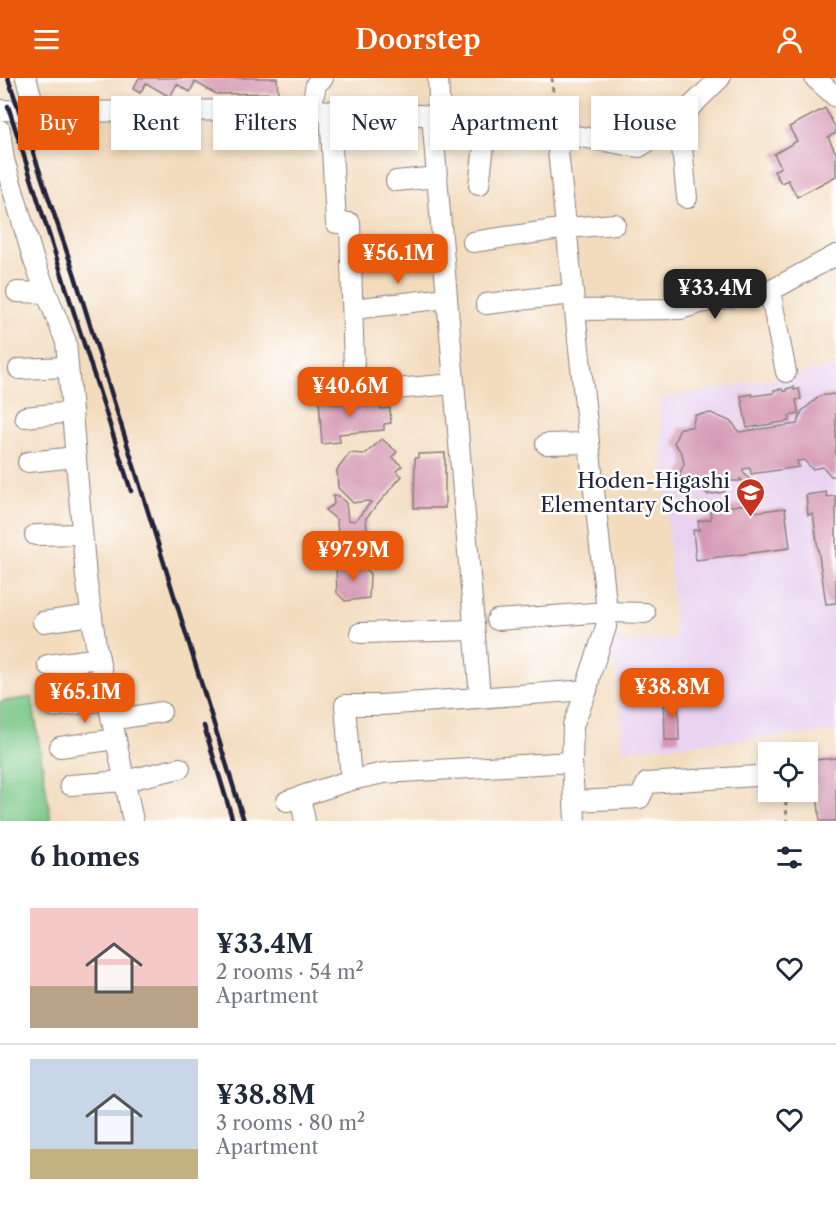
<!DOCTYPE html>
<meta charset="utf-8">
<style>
body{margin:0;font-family:"Libre Caslon Text",serif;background:#f6f6f7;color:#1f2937;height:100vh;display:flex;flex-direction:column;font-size:22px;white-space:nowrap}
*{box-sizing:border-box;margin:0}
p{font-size:20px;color:#747a83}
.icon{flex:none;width:33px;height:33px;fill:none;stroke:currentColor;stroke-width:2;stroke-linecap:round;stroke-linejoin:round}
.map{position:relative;height:743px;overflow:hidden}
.panel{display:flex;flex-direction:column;background:#fff;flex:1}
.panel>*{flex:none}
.guide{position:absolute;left:18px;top:18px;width:801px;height:54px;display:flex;gap:12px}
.buttons{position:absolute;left:758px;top:664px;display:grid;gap:12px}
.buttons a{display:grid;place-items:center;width:60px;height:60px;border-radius:0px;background:#fff;box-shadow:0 3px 9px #0003;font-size:30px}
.price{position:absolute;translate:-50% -51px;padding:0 14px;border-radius:12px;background:#ea580c;color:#fff;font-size:20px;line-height:39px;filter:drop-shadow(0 2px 3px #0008)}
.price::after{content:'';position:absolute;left:50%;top:36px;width:18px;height:14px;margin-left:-9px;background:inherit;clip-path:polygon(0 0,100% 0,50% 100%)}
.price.current{background:#222;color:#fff}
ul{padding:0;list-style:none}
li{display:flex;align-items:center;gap:18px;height:150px;padding:0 30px}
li+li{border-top:2px solid #e0e1e3}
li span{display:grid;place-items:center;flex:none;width:168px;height:120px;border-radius:0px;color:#555}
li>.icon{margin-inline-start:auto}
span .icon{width:72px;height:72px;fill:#fffc;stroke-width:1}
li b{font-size:26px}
h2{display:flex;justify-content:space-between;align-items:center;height:72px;padding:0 30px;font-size:26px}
.tag{padding:0 21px;border-radius:0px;background:#fff;box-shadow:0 3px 9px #0003;font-size:21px;line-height:54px}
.tag.current{background:#ea580c;color:#fff}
header{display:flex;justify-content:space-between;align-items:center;height:78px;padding:0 30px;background:#ea580c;color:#fff;font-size:27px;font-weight:600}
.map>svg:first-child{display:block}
.built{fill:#e8d2ef}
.green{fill:#7cc887;stroke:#4f7561;stroke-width:1.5}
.building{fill:#d598b2}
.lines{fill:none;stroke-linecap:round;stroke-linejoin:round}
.minor-casing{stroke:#8a7f7c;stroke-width:22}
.path{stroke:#8a7f7c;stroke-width:3;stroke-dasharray:4.5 4.5;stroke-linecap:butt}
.minor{stroke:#fff;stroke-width:20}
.rail{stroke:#22223b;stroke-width:4.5}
.labels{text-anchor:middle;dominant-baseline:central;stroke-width:5;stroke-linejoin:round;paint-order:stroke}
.poi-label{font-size:21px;fill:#22223b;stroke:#fff;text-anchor:end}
</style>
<header><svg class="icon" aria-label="menu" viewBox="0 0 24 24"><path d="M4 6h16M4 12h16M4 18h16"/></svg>Doorstep<svg class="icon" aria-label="person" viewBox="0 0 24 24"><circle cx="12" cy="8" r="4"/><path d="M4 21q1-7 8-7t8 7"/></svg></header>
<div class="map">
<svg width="836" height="743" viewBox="0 0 836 743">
<rect width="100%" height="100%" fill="#fff"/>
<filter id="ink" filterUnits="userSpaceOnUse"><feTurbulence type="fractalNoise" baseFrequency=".0167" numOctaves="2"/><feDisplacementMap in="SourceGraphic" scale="12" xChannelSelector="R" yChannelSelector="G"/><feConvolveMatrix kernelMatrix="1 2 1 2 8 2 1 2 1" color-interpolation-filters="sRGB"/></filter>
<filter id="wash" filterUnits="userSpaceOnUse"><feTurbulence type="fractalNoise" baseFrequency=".008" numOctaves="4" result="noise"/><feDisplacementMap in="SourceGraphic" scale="24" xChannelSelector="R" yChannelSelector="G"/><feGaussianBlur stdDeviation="1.35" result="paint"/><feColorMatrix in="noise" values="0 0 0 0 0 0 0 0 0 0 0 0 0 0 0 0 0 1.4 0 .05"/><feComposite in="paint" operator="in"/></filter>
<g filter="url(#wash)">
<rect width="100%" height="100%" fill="#f3dcbe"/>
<polygon class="built" points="836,289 836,654 623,672 616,585 604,584 614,557 625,564 675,561 659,321"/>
<polygon class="green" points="32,619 51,743 0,743 0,624"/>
<g id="blocks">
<g class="building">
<polygon points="139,0 277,0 278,15 216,16 195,4 190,14 177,6 170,19 146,5 140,15 133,11"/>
<polygon points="825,30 836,51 836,55 828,59 836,75 836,98 797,119 788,102 781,105 774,93 781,89 774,76 797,63 789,49"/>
<polygon points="794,309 794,312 799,311 801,321 796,322 799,336 789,338 790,343 747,350 741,318 752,316 752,318 774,315 774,312 782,311 783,313 787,313 786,311"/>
<polygon points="833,316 836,319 836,398 831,398 823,389 812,391 804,382 797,383 799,389 751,396 750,390 743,391 743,394 750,402 754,434 785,430 790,470 696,482 693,452 699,452 698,443 711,441 710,431 747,426 743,403 740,401 740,403 728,403 724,414 708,417 701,408 689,410 679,397 684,386 682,375 674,365 680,350 692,349 695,337 711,335 732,344 739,354 797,346 802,333 820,318"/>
<polygon points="364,318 364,327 381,325 381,331 390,330 391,345 384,346 384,352 339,356 340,364 322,366 319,322"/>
<polygon points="382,361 397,374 392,379 402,388 396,393 402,398 366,440 369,481 363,481 362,474 358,474 359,479 351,484 347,484 339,477 337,442 325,432 334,426 333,418 339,418 346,425 348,442 355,443 371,424 367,423 353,425 338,410 337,392 350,375 365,376"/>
<polygon points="445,375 445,430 414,430 415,380 418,380 418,376"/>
<polygon points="826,414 827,419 836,418 836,525 826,526 813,436 808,437 806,417"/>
<polygon points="361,485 370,496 369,520 345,523 337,515 336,486"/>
<polygon points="678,620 679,662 665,662 664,621"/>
<polygon points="836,680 836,743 820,743 816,706 808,707 807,698 815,697 814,682"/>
</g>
</g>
</g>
<g filter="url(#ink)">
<use href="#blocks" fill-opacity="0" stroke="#8a7f7c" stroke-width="1.5"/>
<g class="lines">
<defs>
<g id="minor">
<polyline points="26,0 36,34"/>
<polyline points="438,0 440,39"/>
<polyline points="815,0 836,19"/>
<path d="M0,32c144,6 288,-7 432,6 69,6 139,19 207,31 31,-17 56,-45 81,-69"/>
<polyline points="311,32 316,6 323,0"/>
<polyline points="330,33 336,145 350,145 354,292"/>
<polyline points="432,38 480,619"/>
<polyline points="679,39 687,120"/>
<polyline points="0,52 4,82 34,183 66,264 86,499 96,567 133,743"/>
<polyline points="556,54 607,534 606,549 590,597 587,612 573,647 572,684 575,743"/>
<polyline points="396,103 437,99"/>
<polyline points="479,107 487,45"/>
<polyline points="473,164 567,150 615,146"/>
<polyline points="372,176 443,174"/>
<polyline points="770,213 786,294"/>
<polyline points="17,214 46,215"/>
<polyline points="486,226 573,216"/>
<polyline points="353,231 447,220"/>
<polyline points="575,232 681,231 700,225 770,213 836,177"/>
<polyline points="19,291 68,289"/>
<polyline points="336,316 454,306"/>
<polyline points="25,339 72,334"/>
<polyline points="546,366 589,365"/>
<polyline points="28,384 76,379"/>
<polyline points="35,457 82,456"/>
<polyline points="497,542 607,534 645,535"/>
<polyline points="43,544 92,537"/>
<polyline points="360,555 474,552"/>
<polyline points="48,587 99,580"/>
<polyline points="53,629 108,622"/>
<polyline points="112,642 161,634"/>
<polyline points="60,669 116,661"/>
<polyline points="351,702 345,627 381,627 587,612"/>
<polyline points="70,707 124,703 180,690"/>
<polyline points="300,719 305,743"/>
<polyline points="287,723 351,702 384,695 572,684"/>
<polyline points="574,723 640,720 647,705 756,698"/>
</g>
</defs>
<use href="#minor" class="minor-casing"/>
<g class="path">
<polyline points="552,0 555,38"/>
<polyline points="782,668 782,675"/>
<polyline points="785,714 787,743"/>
</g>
<use href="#minor" class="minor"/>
<g class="rail">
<polyline points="8,0 74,195 244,743"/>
<polyline points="8,28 131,413"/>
<polyline points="204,648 233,743"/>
</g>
</g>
</g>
<defs>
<symbol id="school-pin" viewBox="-11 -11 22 30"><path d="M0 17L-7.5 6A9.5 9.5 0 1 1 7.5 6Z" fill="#c8321e" stroke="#fff"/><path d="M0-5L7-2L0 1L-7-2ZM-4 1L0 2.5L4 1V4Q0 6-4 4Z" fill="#fff"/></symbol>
</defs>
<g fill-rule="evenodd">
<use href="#school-pin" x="734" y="398" width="33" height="45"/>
</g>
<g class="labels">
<g class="poi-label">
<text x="730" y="402">Hoden-Higashi<tspan x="730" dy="24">Elementary School</tspan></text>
</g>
</g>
</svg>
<div class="buttons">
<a><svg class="icon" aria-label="locate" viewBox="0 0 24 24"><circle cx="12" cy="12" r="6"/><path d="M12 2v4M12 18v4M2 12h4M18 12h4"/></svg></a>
</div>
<b class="price" style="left:398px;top:207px">¥56.1M</b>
<b class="price current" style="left:715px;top:242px">¥33.4M</b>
<b class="price" style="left:350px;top:340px">¥40.6M</b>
<b class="price" style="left:353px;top:504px">¥97.9M</b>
<b class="price" style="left:672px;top:641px">¥38.8M</b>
<b class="price" style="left:85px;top:646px">¥65.1M</b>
<div class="guide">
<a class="tag current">Buy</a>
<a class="tag">Rent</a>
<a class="tag">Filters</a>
<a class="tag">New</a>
<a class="tag">Apartment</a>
<a class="tag">House</a>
</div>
</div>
<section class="panel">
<h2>6 homes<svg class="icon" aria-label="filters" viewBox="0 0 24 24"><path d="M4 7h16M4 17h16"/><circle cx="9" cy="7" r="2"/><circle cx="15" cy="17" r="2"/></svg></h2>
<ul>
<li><span style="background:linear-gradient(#f6c9c9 65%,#b9a48a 0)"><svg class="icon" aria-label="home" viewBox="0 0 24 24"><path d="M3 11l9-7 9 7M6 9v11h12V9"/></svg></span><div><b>¥33.4M</b><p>2 rooms · 54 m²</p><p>Apartment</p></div><svg class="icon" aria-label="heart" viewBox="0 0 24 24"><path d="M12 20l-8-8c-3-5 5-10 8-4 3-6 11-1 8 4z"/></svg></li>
<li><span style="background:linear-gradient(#c9d6e8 75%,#c2b280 0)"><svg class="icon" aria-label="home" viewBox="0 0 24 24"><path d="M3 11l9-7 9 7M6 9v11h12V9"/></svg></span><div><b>¥38.8M</b><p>3 rooms · 80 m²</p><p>Apartment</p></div><svg class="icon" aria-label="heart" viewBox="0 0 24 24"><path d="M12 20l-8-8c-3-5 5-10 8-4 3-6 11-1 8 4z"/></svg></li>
</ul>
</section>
